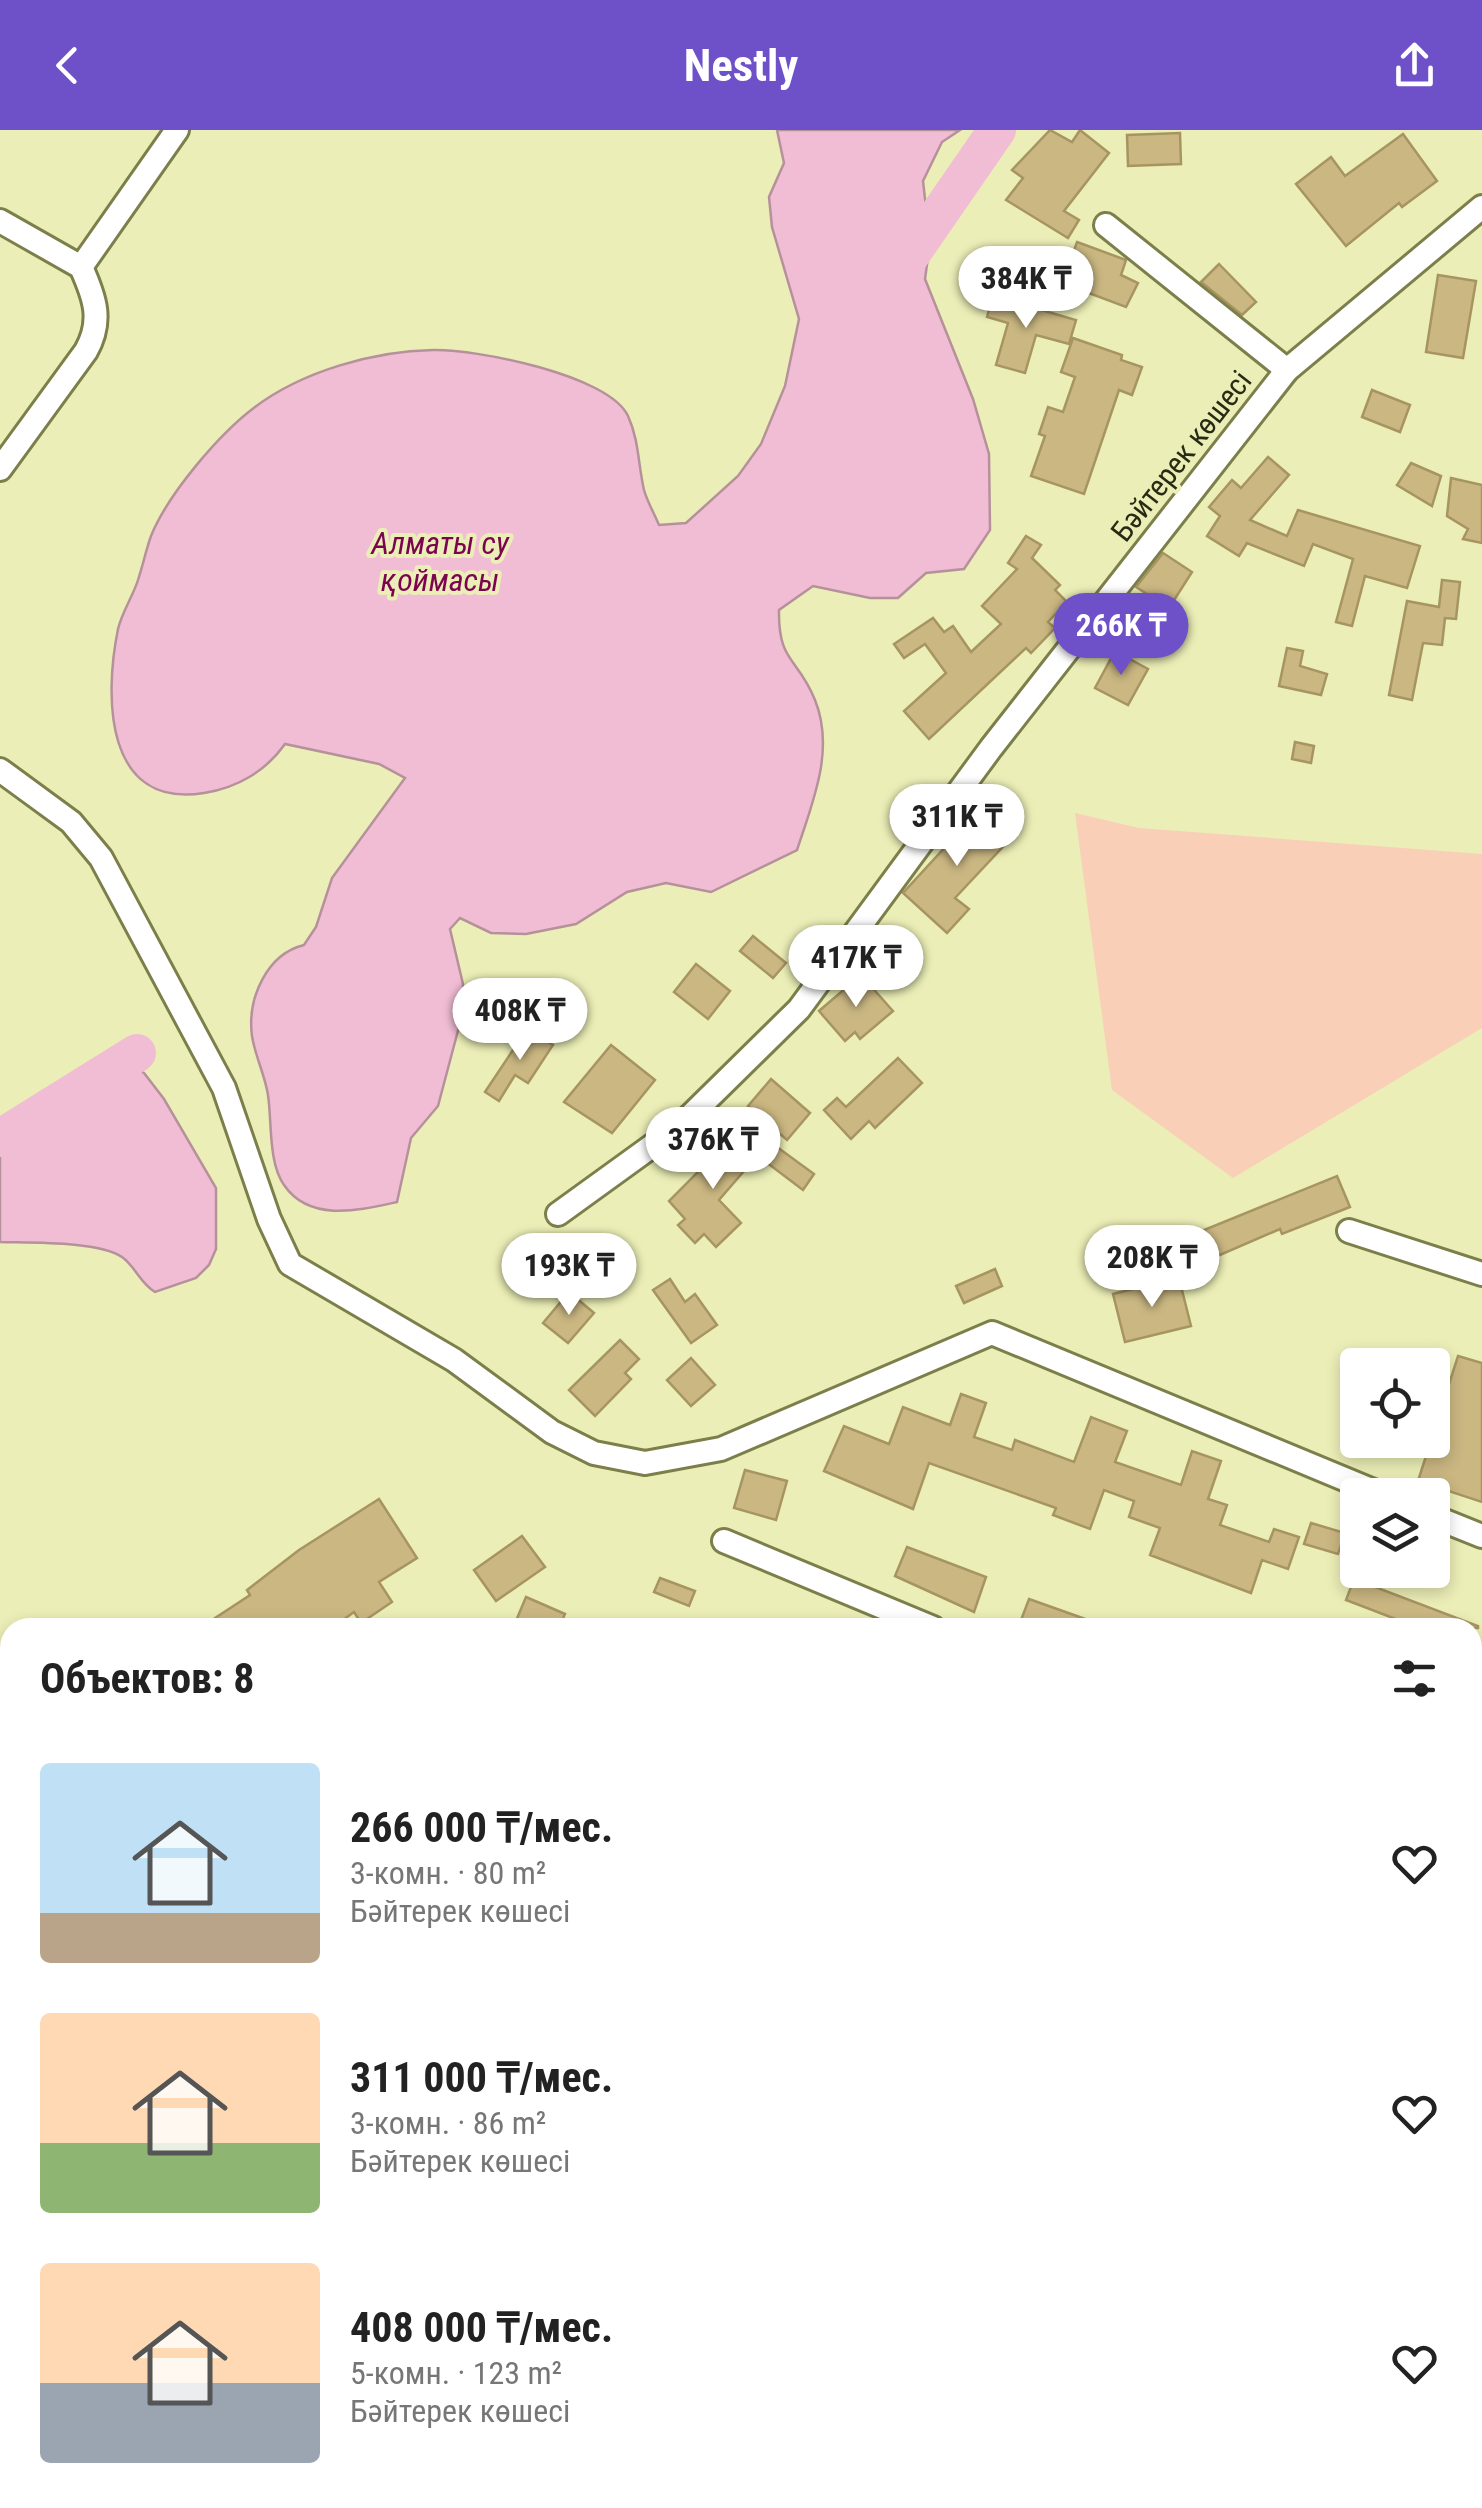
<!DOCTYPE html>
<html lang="ru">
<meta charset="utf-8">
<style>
body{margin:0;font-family:"Roboto Condensed",sans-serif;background:#f2f2f2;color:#222;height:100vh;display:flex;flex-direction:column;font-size:38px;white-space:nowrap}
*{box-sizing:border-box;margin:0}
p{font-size:32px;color:#767676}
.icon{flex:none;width:55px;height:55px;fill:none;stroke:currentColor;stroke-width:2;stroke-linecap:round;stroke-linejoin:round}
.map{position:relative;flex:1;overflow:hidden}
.sheet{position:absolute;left:0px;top:1488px;width:1482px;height:892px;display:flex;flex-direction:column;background:#fff;border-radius:30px 30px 0 0;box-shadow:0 5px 15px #0003}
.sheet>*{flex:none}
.fabs{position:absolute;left:1340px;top:1218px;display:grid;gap:20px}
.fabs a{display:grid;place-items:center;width:110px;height:110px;border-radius:10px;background:#fff;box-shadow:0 5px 15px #0003;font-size:50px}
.price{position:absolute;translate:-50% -85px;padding:0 22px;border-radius:35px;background:#fff;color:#222;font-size:32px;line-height:65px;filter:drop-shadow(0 2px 5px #0008)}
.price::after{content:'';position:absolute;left:50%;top:60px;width:30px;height:22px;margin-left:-15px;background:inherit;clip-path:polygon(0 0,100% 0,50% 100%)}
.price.on{background:#6e50c9;color:#fff}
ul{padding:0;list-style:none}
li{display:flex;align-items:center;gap:30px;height:250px;padding:0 40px}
li span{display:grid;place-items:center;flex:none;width:280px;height:200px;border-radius:10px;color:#555}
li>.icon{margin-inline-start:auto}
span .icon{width:120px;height:120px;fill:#fffc;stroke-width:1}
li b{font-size:42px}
h2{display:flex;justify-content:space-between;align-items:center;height:120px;padding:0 40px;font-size:42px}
header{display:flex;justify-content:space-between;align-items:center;height:130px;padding:0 40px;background:#6e50c9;color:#fff;font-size:45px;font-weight:700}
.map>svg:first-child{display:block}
.green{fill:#f9cfb8}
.water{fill:#f1bdd4;stroke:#b5919a;stroke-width:2.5}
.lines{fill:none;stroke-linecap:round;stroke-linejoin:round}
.river{stroke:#f1bdd4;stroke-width:38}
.building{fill:#cab782;stroke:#a79561;stroke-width:2.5}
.minor-casing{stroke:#7c7f4a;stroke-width:28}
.minor{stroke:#fff;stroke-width:22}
.labels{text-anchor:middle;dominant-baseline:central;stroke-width:8;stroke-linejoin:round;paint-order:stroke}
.street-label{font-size:30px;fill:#292a14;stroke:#ebeeb6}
.water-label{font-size:32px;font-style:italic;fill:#7b034f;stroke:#ebeeb6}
</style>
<header><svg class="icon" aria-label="back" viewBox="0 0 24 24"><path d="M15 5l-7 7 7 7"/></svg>Nestly<svg class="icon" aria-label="share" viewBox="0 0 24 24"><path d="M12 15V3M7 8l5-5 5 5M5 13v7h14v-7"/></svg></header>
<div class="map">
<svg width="1482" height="2378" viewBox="0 0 1482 2378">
<rect width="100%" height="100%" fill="#ebeeb6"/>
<polygon class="green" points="1075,683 1139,698 1482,724 1482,898 1233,1048 1112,960"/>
<g class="water">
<path d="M777,0h183l-18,12 -19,39 7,62 -5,36 48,120 16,55 1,76 -26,39 -38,4 -28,25h-28l-57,-12 -34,24c-1,53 19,47 36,90 20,50 -2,101 -18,150l-86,42 -45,-9 -39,9 -51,32 -50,10 -35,-1 -31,-15 -10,11 13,55 -3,39 -22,83 -27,32 -14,64c-37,8 -87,21 -113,-17 -16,-23 -12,-64 -16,-90 -3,-20 -13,-39 -16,-59 -5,-38 15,-82 52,-91l12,-18 16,-49 73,-100 -26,-14 -94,-20c-19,27 -48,44 -81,49 -99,16 -100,-95 -86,-164 4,-17 15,-33 20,-49 5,-15 8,-30 13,-44 17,-42 68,-102 104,-129 48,-36 119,-56 178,-57 43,-1 176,25 195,66 11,24 10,48 16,74 3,11 10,23 15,35l27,-2 52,-47 23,-32 24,-58 14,-67 -27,-92 -3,-30 15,-34z"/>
<path d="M121,931l23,12 20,26 52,89v61l-7,16 -13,13 -41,14c-15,-9 -20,-26 -33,-35 -24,-16 -93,-14 -122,-15v-103l45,-13 23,-43z"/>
</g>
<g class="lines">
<g class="river">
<polyline points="901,139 997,0"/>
<polyline points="0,1008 137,923"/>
</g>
</g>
<g class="building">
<polygon points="1050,0 1072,12 1080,0 1109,23 1064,81 1079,90 1068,108 1006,70 1023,48 1012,40"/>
<polygon points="1180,3 1181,34 1128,36 1127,5"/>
<polygon points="1403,4 1437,51 1402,77 1399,73 1346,116 1296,54 1331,27 1345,46"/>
<polygon points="1077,112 1126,130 1121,145 1138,153 1126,177 1062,153"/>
<polygon points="1219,134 1256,172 1242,185 1201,152"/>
<polygon points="1438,145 1476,151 1463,228 1426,222"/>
<polygon points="993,166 1076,190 1069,214 1036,205 1025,243 996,235 1008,193 987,187"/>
<polygon points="1073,208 1122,225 1121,230 1142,237 1132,265 1119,260 1084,364 1031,346 1045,306 1039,304 1048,277 1063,282 1075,247 1061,242"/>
<polygon points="1372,260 1410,275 1400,302 1362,287"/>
<polygon points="1268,327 1289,345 1250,390 1287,406 1298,380 1420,416 1407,458 1365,446 1352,496 1336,492 1353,429 1313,414 1304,436 1247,413 1239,426 1207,406 1220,386 1209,377 1232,350 1241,358"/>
<polygon points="1411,333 1441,346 1432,376 1397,355"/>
<polygon points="1451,348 1482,355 1482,413 1463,409 1468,399 1447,386"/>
<polygon points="1026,406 1041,415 1032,428 1060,455 1055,460 1067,472 1048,492 1055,498 1031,523 1026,518 929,609 904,581 946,543 925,514 904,528 894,514 933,488 944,502 953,496 971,522 1001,494 982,476 1017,439 1008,433"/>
<polygon points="1163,423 1192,442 1169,478 1136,457"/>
<polygon points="1442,450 1460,452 1456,489 1445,488 1442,515 1423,513 1412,570 1389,565 1407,471 1439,477"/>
<polygon points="1287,518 1303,521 1300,536 1327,544 1321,565 1279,556"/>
<polygon points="1115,521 1148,539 1128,575 1095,558"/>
<polygon points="1295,612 1314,616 1311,633 1292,629"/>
<polygon points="982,677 1013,706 955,768 969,779 947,803 903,763"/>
<polygon points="753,806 786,833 773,848 740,821"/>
<polygon points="696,834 730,861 708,889 674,862"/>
<polygon points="861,845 893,881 860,909 855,902 845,911 819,881"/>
<polygon points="527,899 553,915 528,953 515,945 499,971 485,962"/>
<polygon points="611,915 655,950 612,1003 564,972"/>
<polygon points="898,928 922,953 875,998 869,991 851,1009 824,980 837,968 846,977"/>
<polygon points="771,949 810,983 787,1010 748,976"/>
<polygon points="727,1001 757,1026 719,1070 741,1093 716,1117 704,1104 695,1113 678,1095 685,1089 669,1071 704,1036 700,1033"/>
<polygon points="777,1017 814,1044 803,1060 766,1032"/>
<polygon points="1337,1046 1350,1077 1282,1104 1280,1099 1199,1134 1187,1107"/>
<polygon points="995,1139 1002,1156 964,1173 956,1156"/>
<polygon points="1179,1148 1191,1196 1125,1212 1113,1164"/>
<polygon points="670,1149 685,1172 695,1164 717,1195 691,1213 653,1160"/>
<polygon points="569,1162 594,1183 568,1213 543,1193"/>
<polygon points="620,1210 639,1229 625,1243 631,1249 595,1286 569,1260"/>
<polygon points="1458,1226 1482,1233 1482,1372 1418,1351"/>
<polygon points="691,1228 715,1255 691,1276 667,1250"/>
<polygon points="961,1264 986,1273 974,1307 1012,1320 1015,1310 1074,1332 1091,1287 1127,1301 1115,1332 1181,1355 1192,1321 1221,1331 1208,1369 1227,1375 1220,1395 1269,1412 1274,1399 1299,1407 1288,1439 1262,1430 1251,1463 1150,1425 1160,1398 1129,1387 1134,1371 1104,1360 1090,1399 1053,1385 1056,1378 929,1333 913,1379 824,1341 844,1296 889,1314 903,1277 950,1295"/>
<polygon points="745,1340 787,1351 776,1390 734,1378"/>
<polygon points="379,1369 417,1428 379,1452 392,1472 361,1493 354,1482 332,1498 200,1498 250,1465 247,1460 299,1420"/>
<polygon points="1311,1393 1345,1403 1338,1424 1304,1414"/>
<polygon points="522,1406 545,1437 496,1471 474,1440"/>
<polygon points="907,1417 986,1447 974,1482 895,1446"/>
<polygon points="660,1448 695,1461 689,1476 654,1462"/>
<polygon points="1354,1449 1478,1496 1478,1498 1419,1498 1346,1470"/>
<polygon points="526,1467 565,1484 559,1498 513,1498"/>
<polygon points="1029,1469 1102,1495 1102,1498 1018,1498"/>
</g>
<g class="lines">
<defs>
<g id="minor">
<path d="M0,91l81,46c14,31 22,54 5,84l-86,118"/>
<polyline points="1106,95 1287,240"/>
<polyline points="81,137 177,0"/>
<polyline points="0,640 71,692 101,728 224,958 269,1089 290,1134 454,1230 552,1302 594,1323 645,1333 721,1319 992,1203 1383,1365"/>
<polyline points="558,1084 681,995 799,879 991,618 1287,240 1482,77"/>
<polyline points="1349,1101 1482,1144"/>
<polyline points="1432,1386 1482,1406"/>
<polyline points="724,1411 933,1498"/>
<polyline points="1472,1665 1482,1641"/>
<polyline points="0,1885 10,1885"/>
<polyline points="1472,1948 1482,1923"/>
<polyline points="0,2025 10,2025"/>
<polyline points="0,2242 10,2243"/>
<polyline points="213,2370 239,2378"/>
<polyline points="1179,2370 1201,2377"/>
<polyline points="99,2378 99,2370"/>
<polyline points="1294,2378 1298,2370"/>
</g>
</defs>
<use href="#minor" class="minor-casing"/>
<use href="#minor" class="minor"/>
</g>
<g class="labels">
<g class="street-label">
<text transform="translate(1181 326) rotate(-52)">Бәйтерек көшесі</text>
</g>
<g class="water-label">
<text x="440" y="413">Алматы су<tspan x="440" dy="37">қоймасы</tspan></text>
</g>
</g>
</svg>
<div class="fabs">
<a><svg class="icon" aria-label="locate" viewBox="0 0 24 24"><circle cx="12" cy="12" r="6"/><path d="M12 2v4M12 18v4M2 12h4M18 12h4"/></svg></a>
<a><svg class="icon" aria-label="layers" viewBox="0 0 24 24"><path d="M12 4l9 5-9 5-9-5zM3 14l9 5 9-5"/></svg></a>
</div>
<b class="price" style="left:1026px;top:201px">384K ₸</b>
<b class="price on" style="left:1121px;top:548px">266K ₸</b>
<b class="price" style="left:957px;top:739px">311K ₸</b>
<b class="price" style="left:856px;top:880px">417K ₸</b>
<b class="price" style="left:520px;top:933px">408K ₸</b>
<b class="price" style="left:713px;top:1062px">376K ₸</b>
<b class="price" style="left:1152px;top:1180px">208K ₸</b>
<b class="price" style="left:569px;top:1188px">193K ₸</b>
<section class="sheet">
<h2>Объектов: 8<svg class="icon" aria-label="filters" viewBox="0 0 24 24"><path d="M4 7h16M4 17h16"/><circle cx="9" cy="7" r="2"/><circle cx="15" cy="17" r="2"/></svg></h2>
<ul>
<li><span style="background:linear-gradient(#bfe0f5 75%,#b9a48a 0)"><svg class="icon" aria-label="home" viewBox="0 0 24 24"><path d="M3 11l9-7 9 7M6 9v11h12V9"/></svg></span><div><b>266 000 ₸/мес.</b><p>3-комн. · 80 m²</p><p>Бәйтерек көшесі</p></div><svg class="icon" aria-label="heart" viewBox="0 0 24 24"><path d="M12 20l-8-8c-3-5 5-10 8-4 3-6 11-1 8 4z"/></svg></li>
<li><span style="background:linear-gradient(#ffd9b3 65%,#8fb573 0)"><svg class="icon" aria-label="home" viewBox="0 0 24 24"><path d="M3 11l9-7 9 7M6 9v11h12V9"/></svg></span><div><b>311 000 ₸/мес.</b><p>3-комн. · 86 m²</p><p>Бәйтерек көшесі</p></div><svg class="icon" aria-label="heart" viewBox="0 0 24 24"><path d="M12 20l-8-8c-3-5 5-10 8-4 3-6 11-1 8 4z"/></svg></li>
<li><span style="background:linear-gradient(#ffd9b3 60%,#9aa5b1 0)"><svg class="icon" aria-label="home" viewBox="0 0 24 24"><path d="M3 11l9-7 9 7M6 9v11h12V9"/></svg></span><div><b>408 000 ₸/мес.</b><p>5-комн. · 123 m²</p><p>Бәйтерек көшесі</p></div><svg class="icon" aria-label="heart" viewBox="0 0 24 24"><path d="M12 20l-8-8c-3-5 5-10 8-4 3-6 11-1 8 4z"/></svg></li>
</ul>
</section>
</div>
